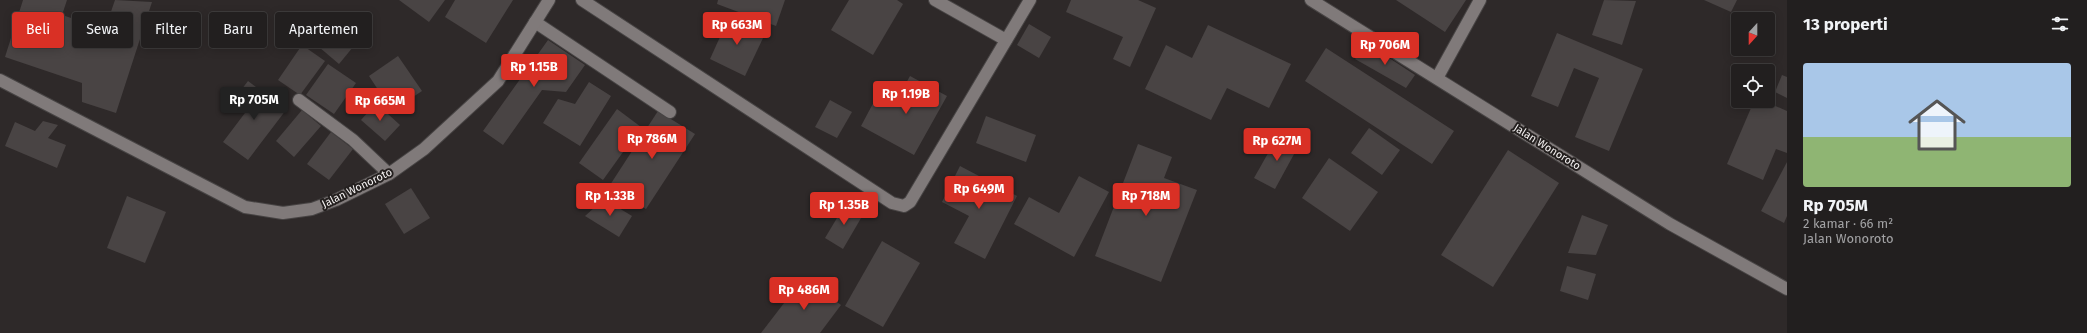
<!DOCTYPE html>
<html lang="id">
<meta charset="utf-8">
<style>
body{margin:0;font-family:"Fira Sans",sans-serif;background:#2a2728;color:#f1f3f6;height:100vh;display:flex;flex-direction:column;font-size:15px;white-space:nowrap}
*{box-sizing:border-box;margin:0}
p{font-size:13px;color:#a2a2a4}
.icon{flex:none;width:22px;height:22px;fill:none;stroke:currentColor;stroke-width:2;stroke-linecap:round;stroke-linejoin:round}
.map{position:relative;flex:1;overflow:hidden}
.panel{display:flex;flex-direction:column;background:#221f1f;width:300px}
.panel>*{flex:none}
.guide{position:absolute;left:12px;top:12px;width:380px;height:36px;display:flex;gap:8px}
.needle{width:26px;rotate:201deg}
.buttons{position:absolute;left:1731px;top:12px;display:grid;gap:8px}
.buttons a{display:grid;place-items:center;width:44px;height:44px;border-radius:4px;background:#221f1f;box-shadow:0 2px 10px #0003,0 0 0 1px #3f3d3d;font-size:20px}
.price{position:absolute;translate:-50% -34px;padding:0 9px;border-radius:4px;background:#d93025;color:#fff;font-size:13px;line-height:26px;filter:drop-shadow(0 1px 2px #0008)}
.price::after{content:'';position:absolute;left:50%;top:24px;width:12px;height:9px;margin-left:-6px;background:inherit;clip-path:polygon(0 0,100% 0,50% 100%)}
.price.selected{background:#222;color:#fff}
ul{padding:0;list-style:none}
li{display:grid;align-content:center;gap:8px;height:212px;padding:0 16px}
li span{display:grid;place-items:center;height:124px;border-radius:4px;color:#555}
li>.icon{margin-inline-start:auto}
span .icon{width:72px;height:72px;fill:#fffc;stroke-width:1}
li b{font-size:17px}
h2{display:flex;justify-content:space-between;align-items:center;height:48px;padding:0 16px;font-size:17px}
.pill{padding:0 14px;border-radius:4px;background:#221f1f;box-shadow:0 2px 10px #0003,0 0 0 1px #3f3d3d;font-size:14px;line-height:36px}
.pill.selected{background:#d93025;color:#fff}
main{display:flex;flex:1;min-height:0}
.map>svg:first-child{display:block}
.building{fill:#494444}
.lines{fill:none;stroke-linecap:round;stroke-linejoin:round}
.minor-casing{stroke:#474444;stroke-width:14}
.tertiary-casing{stroke:#474444;stroke-width:14}
.minor{stroke:#807a7a;stroke-width:12}
.tertiary{stroke:#807a7a;stroke-width:12}
.labels{text-anchor:middle;dominant-baseline:central;stroke-width:4;stroke-linejoin:round;paint-order:stroke}
.street-label{font-size:11px;fill:#f6f3f3;stroke:#24201f}
</style>
<main>
<div class="map">
<svg width="1787" height="333" viewBox="0 0 1787 333">
<rect width="100%" height="100%" fill="#2e2929"/>
<g class="building">
<polygon points="23,0 67,0 62,15 105,29 115,0 152,2 116,113 82,102 82,83 5,57"/>
<polygon points="399,0 445,0 429,22"/>
<polygon points="455,0 513,0 486,43 445,17"/>
<polygon points="718,0 785,0 776,26 717,4"/>
<polygon points="849,0 897,0 903,4 873,55 831,30"/>
<polygon points="1071,0 1138,0 1156,8 1130,67 1113,59 1123,37 1066,12"/>
<polygon points="1396,0 1466,0 1445,32"/>
<polygon points="1604,0 1636,1 1622,45 1592,35"/>
<polygon points="1704,0 1737,0 1731,12"/>
<polygon points="729,17 765,34 745,76 710,59"/>
<polygon points="320,19 353,47 339,64 306,36"/>
<polygon points="1029,24 1051,37 1039,58 1017,45"/>
<polygon points="1208,25 1291,64 1269,108 1227,88 1211,120 1145,89 1166,45 1192,58"/>
<polygon points="1557,33 1643,69 1609,151 1575,137 1599,78 1574,68 1558,107 1531,96"/>
<polygon points="548,40 585,65 566,92 542,90 503,145 483,131"/>
<polygon points="1368,44 1415,75 1406,88 1355,59"/>
<polygon points="302,45 325,61 300,95 278,80"/>
<polygon points="1326,48 1454,131 1432,164 1305,81"/>
<polygon points="398,56 422,91 392,111 369,76"/>
<polygon points="328,64 356,83 334,114 306,95"/>
<polygon points="1782,75 1787,77 1787,98 1775,92"/>
<polygon points="910,76 947,96 914,155 861,126 877,96 894,105"/>
<polygon points="248,81 286,110 248,160 223,142 251,105 235,98"/>
<polygon points="589,82 611,96 580,146 543,123 558,99 575,104"/>
<polygon points="830,100 852,112 837,138 815,127"/>
<polygon points="1754,101 1764,101 1787,111 1787,153 1776,149 1763,180 1727,164"/>
<polygon points="376,103 400,125 385,141 361,120"/>
<polygon points="617,109 641,127 603,180 579,163"/>
<polygon points="302,110 321,126 294,157 276,141"/>
<polygon points="658,111 695,134 646,209 610,185"/>
<polygon points="986,116 1036,135 1026,162 976,143"/>
<polygon points="43,121 58,125 48,138 66,145 57,168 5,146 15,122 35,131"/>
<polygon points="1369,128 1400,150 1382,175 1351,153"/>
<polygon points="331,132 353,149 329,180 307,164"/>
<polygon points="1279,134 1299,145 1275,189 1254,178"/>
<polygon points="1138,144 1172,157 1164,178 1197,190 1161,282 1095,256"/>
<polygon points="1508,150 1559,183 1493,287 1441,255"/>
<polygon points="1329,158 1378,192 1350,231 1302,198"/>
<polygon points="1787,162 1787,216 1784,223 1761,211"/>
<polygon points="960,166 1017,196 985,259 954,243 969,216 942,202"/>
<polygon points="1079,176 1109,192 1074,257 1014,224 1029,197 1059,213"/>
<polygon points="411,188 430,218 404,234 385,204"/>
<polygon points="127,196 166,212 145,263 107,248"/>
<polygon points="604,199 632,216 619,237 585,216"/>
<polygon points="846,203 864,213 843,249 825,238"/>
<polygon points="1582,215 1608,225 1596,255 1568,253"/>
<polygon points="882,241 920,263 883,327 845,306"/>
<polygon points="1567,266 1596,274 1588,300 1560,291"/>
<polygon points="804,277 841,305 820,333 761,333"/>
</g>
<g class="lines">
<defs>
<g id="minor">
<polyline points="582,0 892,203 904,206 910,202 1030,0"/>
<polyline points="935,0 1006,40"/>
<polyline points="535,22 670,112"/>
<polyline points="1437,78 1480,0"/>
<polyline points="299,100 353,140 389,174"/>
</g>
<g id="tertiary">
<polyline points="1311,0 1670,224 1787,289"/>
<polyline points="0,80 245,207 283,213 312,209 336,200 389,174 424,149 498,81 549,0"/>
</g>
</defs>
<use href="#minor" class="minor-casing"/>
<use href="#tertiary" class="tertiary-casing"/>
<use href="#minor" class="minor"/>
<use href="#tertiary" class="tertiary"/>
</g>
<g class="labels">
<g class="street-label">
<text transform="translate(1547 147) rotate(32)">Jalan Wonoroto</text>
<text transform="translate(357 188) rotate(-26)">Jalan Wonoroto</text>
</g>
</g>
</svg>
<div class="buttons">
<a><svg class="needle" viewBox="-14 -14 28 28"><path d="M0-13l5 13h-10z" fill="#e53935"/><path d="M0 13l5-13h-10z" fill="#a2a2a4"/></svg></a>
<a><svg class="icon" aria-label="locate" viewBox="0 0 24 24"><circle cx="12" cy="12" r="6"/><path d="M12 2v4M12 18v4M2 12h4M18 12h4"/></svg></a>
</div>
<b class="price" style="left:737px;top:46px">Rp 663M</b>
<b class="price" style="left:1385px;top:66px">Rp 706M</b>
<b class="price" style="left:534px;top:88px">Rp 1.15B</b>
<b class="price" style="left:906px;top:115px">Rp 1.19B</b>
<b class="price selected" style="left:254px;top:121px">Rp 705M</b>
<b class="price" style="left:380px;top:122px">Rp 665M</b>
<b class="price" style="left:652px;top:160px">Rp 786M</b>
<b class="price" style="left:1277px;top:162px">Rp 627M</b>
<b class="price" style="left:979px;top:210px">Rp 649M</b>
<b class="price" style="left:610px;top:217px">Rp 1.33B</b>
<b class="price" style="left:1146px;top:217px">Rp 718M</b>
<b class="price" style="left:844px;top:226px">Rp 1.35B</b>
<b class="price" style="left:804px;top:311px">Rp 486M</b>
<div class="guide">
<a class="pill selected">Beli</a>
<a class="pill">Sewa</a>
<a class="pill">Filter</a>
<a class="pill">Baru</a>
<a class="pill">Apartemen</a>
</div>
</div>
<section class="panel">
<h2>13 properti<svg class="icon" aria-label="filters" viewBox="0 0 24 24"><path d="M4 7h16M4 17h16"/><circle cx="9" cy="7" r="2"/><circle cx="15" cy="17" r="2"/></svg></h2>
<ul>
<li><span style="background:linear-gradient(#a9c7e8 60%,#8fb573 0)"><svg class="icon" aria-label="home" viewBox="0 0 24 24"><path d="M3 11l9-7 9 7M6 9v11h12V9"/></svg></span><div><b>Rp 705M</b><p>2 kamar · 66 m²</p><p>Jalan Wonoroto</p></div></li>
</ul>
</section>
</main>
